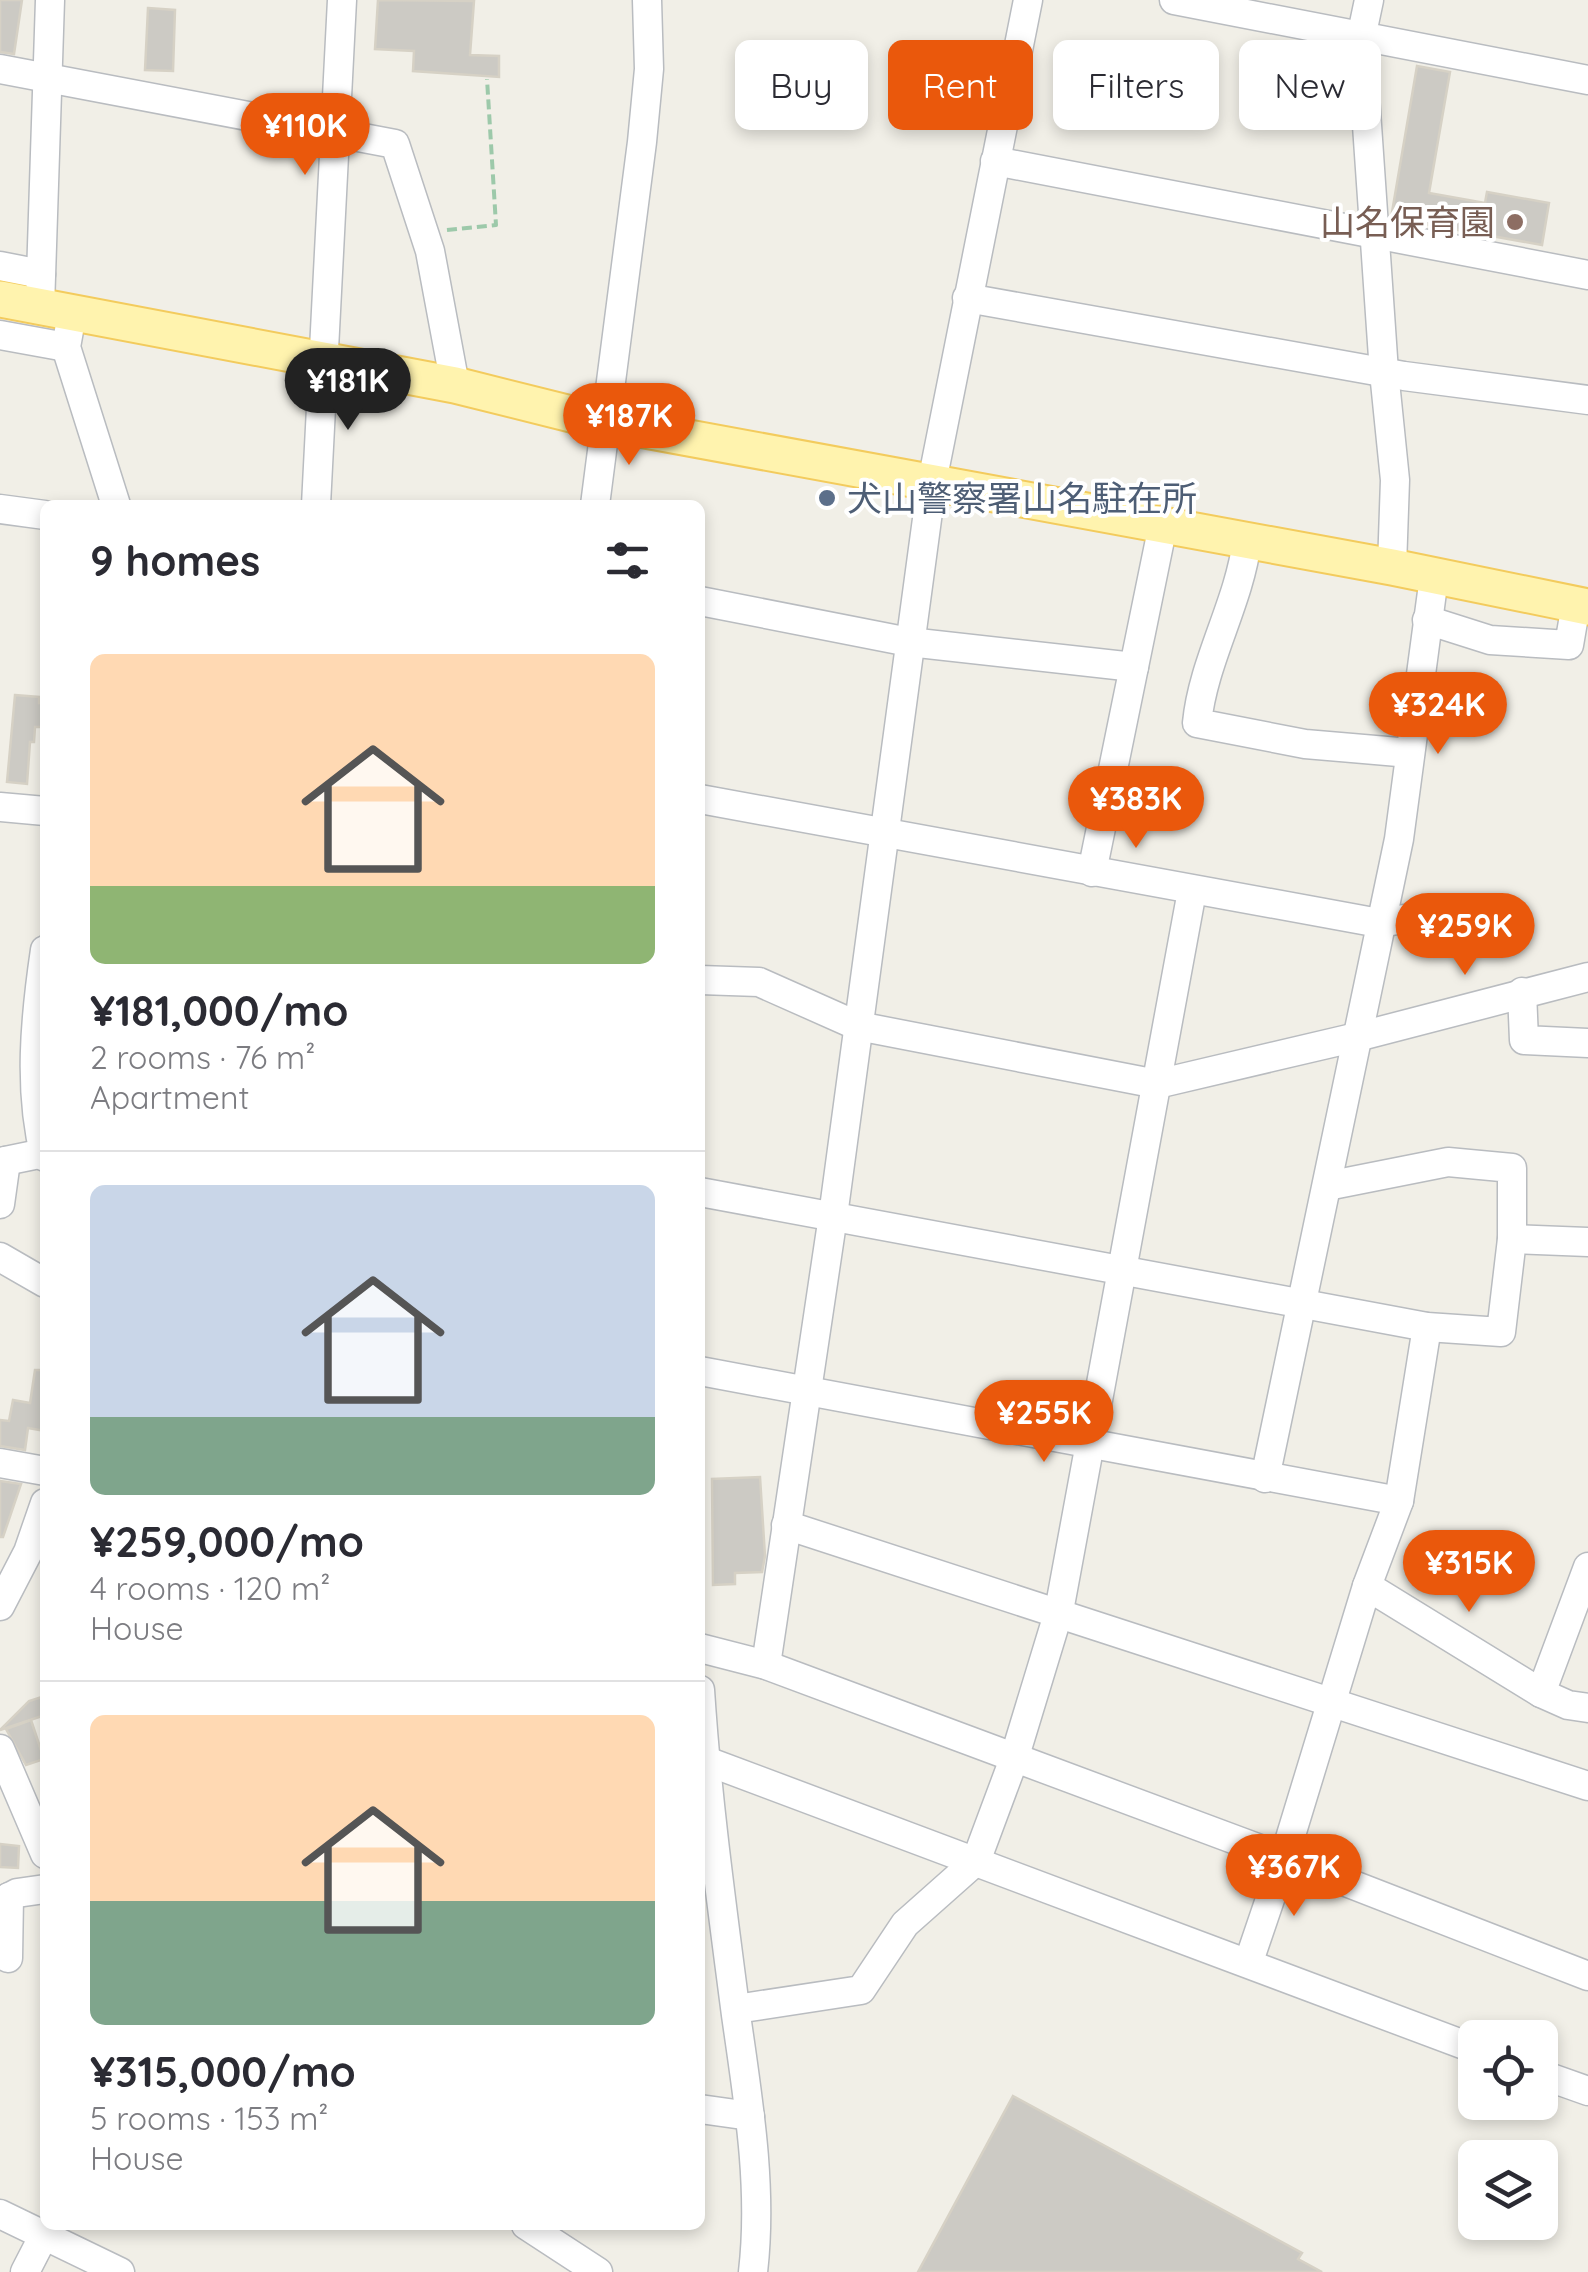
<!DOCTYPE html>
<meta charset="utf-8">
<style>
body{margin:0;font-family:Quicksand,"Noto Sans JP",sans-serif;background:#f7f7f7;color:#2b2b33;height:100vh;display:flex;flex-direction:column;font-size:38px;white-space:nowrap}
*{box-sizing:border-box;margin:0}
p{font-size:32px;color:#7c7c81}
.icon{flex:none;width:55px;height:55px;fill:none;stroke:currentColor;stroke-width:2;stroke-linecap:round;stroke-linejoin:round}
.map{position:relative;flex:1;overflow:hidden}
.details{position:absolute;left:40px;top:500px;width:665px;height:1730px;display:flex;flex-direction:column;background:#fff;border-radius:15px;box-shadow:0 5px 15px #0003}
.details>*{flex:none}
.top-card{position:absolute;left:735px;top:40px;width:702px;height:90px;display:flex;gap:20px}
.controls{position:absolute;left:1458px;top:2020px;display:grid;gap:20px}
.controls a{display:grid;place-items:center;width:100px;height:100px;border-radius:15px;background:#fff;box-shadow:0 5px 15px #0003;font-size:50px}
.price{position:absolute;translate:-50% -85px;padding:0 22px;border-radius:35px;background:#ea580c;color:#fff;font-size:32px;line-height:65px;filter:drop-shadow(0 2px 5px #0008)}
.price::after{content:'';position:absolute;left:50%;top:60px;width:30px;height:22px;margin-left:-15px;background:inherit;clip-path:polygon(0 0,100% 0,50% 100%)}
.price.current{background:#222;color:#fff}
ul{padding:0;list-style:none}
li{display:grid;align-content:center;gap:20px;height:530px;padding:0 50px}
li+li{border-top:2px solid #e1e1e2}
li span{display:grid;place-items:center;height:310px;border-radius:15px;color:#555}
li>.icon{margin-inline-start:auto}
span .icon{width:180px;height:180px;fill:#fffc;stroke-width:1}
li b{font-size:42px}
h2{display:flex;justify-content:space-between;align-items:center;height:120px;padding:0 50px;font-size:42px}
.tag{padding:0 35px;border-radius:15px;background:#fff;box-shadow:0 5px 15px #0003;font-size:35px;line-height:90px}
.tag.current{background:#ea580c;color:#fff}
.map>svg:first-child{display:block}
.building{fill:#cccac4;stroke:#d6d1c5;stroke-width:2.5}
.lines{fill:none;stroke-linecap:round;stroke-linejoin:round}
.minor-casing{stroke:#b9bcc0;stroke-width:31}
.major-casing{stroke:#f3cb5d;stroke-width:39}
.path{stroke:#9dc9aa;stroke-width:4;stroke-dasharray:10 5;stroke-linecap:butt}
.minor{stroke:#fff;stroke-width:28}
.major{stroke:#fff3ae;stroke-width:35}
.education-dot{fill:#8d6e63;stroke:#fff;stroke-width:4}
.service-dot{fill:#5c6f8a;stroke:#fff;stroke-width:4}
.labels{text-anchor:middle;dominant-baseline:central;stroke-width:8;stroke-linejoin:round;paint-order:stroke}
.education-label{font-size:35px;fill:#785e54;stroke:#fff;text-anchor:end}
.service-label{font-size:35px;fill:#4e5e75;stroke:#fff;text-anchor:start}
</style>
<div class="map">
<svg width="1588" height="2272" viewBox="0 0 1588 2272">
<rect width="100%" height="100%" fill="#f1efe7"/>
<g class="building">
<polygon points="0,0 22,0 14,54 0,52"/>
<polygon points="378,0 474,1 470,55 499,56 499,77 413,71 414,51 375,49"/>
<polygon points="148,8 175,10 173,71 145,70"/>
<polygon points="1417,66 1450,72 1429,193 1485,203 1487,192 1549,203 1542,245 1391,218"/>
<polygon points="15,695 39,697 39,703 45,703 45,727 35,727 34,742 30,742 27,784 7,782"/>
<polygon points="35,1370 45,1370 45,1431 28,1428 25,1450 0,1446 0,1420 9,1421 13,1400 30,1403"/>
<polygon points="760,1477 765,1556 762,1572 735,1573 735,1584 713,1585 712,1479"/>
<polygon points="0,1481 21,1484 3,1537 0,1537"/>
<polygon points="45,1696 45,1715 0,1730 29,1701"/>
<polygon points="31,1720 44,1759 26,1765 6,1729"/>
<polygon points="0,1844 19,1846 18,1868 0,1867"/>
<polygon points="1013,2096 1302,2253 1298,2259 1322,2272 918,2272"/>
</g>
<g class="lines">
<defs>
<g id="minor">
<polyline points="1174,0 1588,80"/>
<polyline points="1369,0 1361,38 1384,372 1395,480 1392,567"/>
<polyline points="0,69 395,144 430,251 455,385"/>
<polyline points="995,161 1588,275"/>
<polyline points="0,266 41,274"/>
<polyline points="967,298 1404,376 1588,400"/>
<polyline points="40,307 50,0"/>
<polyline points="72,314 66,347 116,505"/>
<polyline points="0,335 66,347"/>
<polyline points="316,505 342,0"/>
<polyline points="595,505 642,142 649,69 647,0"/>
<polyline points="0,509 45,515"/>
<path d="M1247,541c-8,63 -44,120 -50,182l108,21 105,9"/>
<polyline points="700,601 909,642 1134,667"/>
<polyline points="1427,620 1490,640 1569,645 1576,604"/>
<polyline points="700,799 1379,923 1429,915 1466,915"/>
<polyline points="0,807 45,811"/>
<polyline points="1092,872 1163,525"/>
<path d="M45,950c-10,68 -17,140 0,207"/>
<polyline points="700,980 759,982 858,1026 1157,1084 1357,1037 1588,977"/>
<polyline points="1522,992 1524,1040 1588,1043"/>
<polyline points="0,1162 44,1153"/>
<polyline points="700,1192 1427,1327 1501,1332 1512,1239 1512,1168 1448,1162 1327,1186"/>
<polyline points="0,1204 6,1161"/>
<polyline points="1512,1239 1588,1242"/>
<polyline points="0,1257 45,1283"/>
<polyline points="700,1371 1399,1501"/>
<polyline points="0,1463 45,1471"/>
<polyline points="1265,1478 1399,839 1434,577"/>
<path d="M786,1525c268,85 534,176 802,261"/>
<polyline points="1367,1586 1541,1693 1568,1705 1588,1708"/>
<polyline points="0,1606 28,1552 45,1503"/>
<polyline points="700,1648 766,1665 1284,1858 1588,1976"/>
<polyline points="766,1665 833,1216 932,482 1028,0"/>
<path d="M700,1690c7,109 22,217 36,325 12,84 27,172 17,257"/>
<polyline points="1541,1693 1588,1567"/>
<polyline points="0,1749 45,1854"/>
<polyline points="704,1760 1475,2049"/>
<polyline points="0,1902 17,1893 45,1889"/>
<polyline points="8,1958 9,1897"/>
<polyline points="1249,1961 1284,1858 1367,1586 1399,1501 1427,1327"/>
<polyline points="736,2009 861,1990 905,1924 976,1861 1014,1759 1059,1611 1192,891"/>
<polyline points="1540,2074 1588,2091"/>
<polyline points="700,2109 750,2116"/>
<polyline points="0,2214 120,2272"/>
<polyline points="526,2225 598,2272"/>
<polyline points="25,2272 44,2235"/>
</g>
<polyline id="major" points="0,299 455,385 607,423 1392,567 1588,607"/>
</defs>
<use href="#minor" class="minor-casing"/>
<use href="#major" class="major-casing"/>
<polyline class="path" points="447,230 496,225 487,79"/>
<use href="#minor" class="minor"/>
<use href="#major" class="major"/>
</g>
<circle class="education-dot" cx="1515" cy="222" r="10"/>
<circle class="service-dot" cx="827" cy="498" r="10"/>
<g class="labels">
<g class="education-label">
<text x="1495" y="222">山名保育園</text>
</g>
<g class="service-label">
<text x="847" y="498">犬山警察署山名駐在所</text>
</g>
</g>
</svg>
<div class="controls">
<a><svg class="icon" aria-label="locate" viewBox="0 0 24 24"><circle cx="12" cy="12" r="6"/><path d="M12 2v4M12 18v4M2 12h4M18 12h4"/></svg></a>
<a><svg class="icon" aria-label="layers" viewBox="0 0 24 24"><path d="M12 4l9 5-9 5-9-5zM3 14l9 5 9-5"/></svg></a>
</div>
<b class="price" style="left:305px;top:178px">¥110K</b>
<b class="price current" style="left:348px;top:433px">¥181K</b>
<b class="price" style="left:629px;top:468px">¥187K</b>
<b class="price" style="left:1438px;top:757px">¥324K</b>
<b class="price" style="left:1136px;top:851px">¥383K</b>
<b class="price" style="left:1465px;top:978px">¥259K</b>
<b class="price" style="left:1044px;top:1465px">¥255K</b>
<b class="price" style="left:1469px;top:1615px">¥315K</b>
<b class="price" style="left:1294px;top:1919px">¥367K</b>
<div class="top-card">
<a class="tag">Buy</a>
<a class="tag current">Rent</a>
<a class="tag">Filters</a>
<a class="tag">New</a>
</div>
<section class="details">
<h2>9 homes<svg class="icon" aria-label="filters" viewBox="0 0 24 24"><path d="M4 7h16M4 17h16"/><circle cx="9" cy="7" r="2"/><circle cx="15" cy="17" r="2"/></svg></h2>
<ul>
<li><span style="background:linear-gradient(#ffd9b3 75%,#8fb573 0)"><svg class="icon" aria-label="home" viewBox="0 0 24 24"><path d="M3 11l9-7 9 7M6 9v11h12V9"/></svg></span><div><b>¥181,000/mo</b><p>2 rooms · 76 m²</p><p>Apartment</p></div></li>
<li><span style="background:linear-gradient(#c9d6e8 75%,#7fa58c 0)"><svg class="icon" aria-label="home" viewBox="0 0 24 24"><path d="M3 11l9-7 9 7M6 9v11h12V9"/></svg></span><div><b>¥259,000/mo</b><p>4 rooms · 120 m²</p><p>House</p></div></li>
<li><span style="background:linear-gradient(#ffd9b3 60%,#7fa58c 0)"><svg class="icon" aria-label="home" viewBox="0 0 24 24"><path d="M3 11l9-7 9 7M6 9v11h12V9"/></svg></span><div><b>¥315,000/mo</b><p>5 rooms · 153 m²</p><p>House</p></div></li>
</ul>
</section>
</div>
